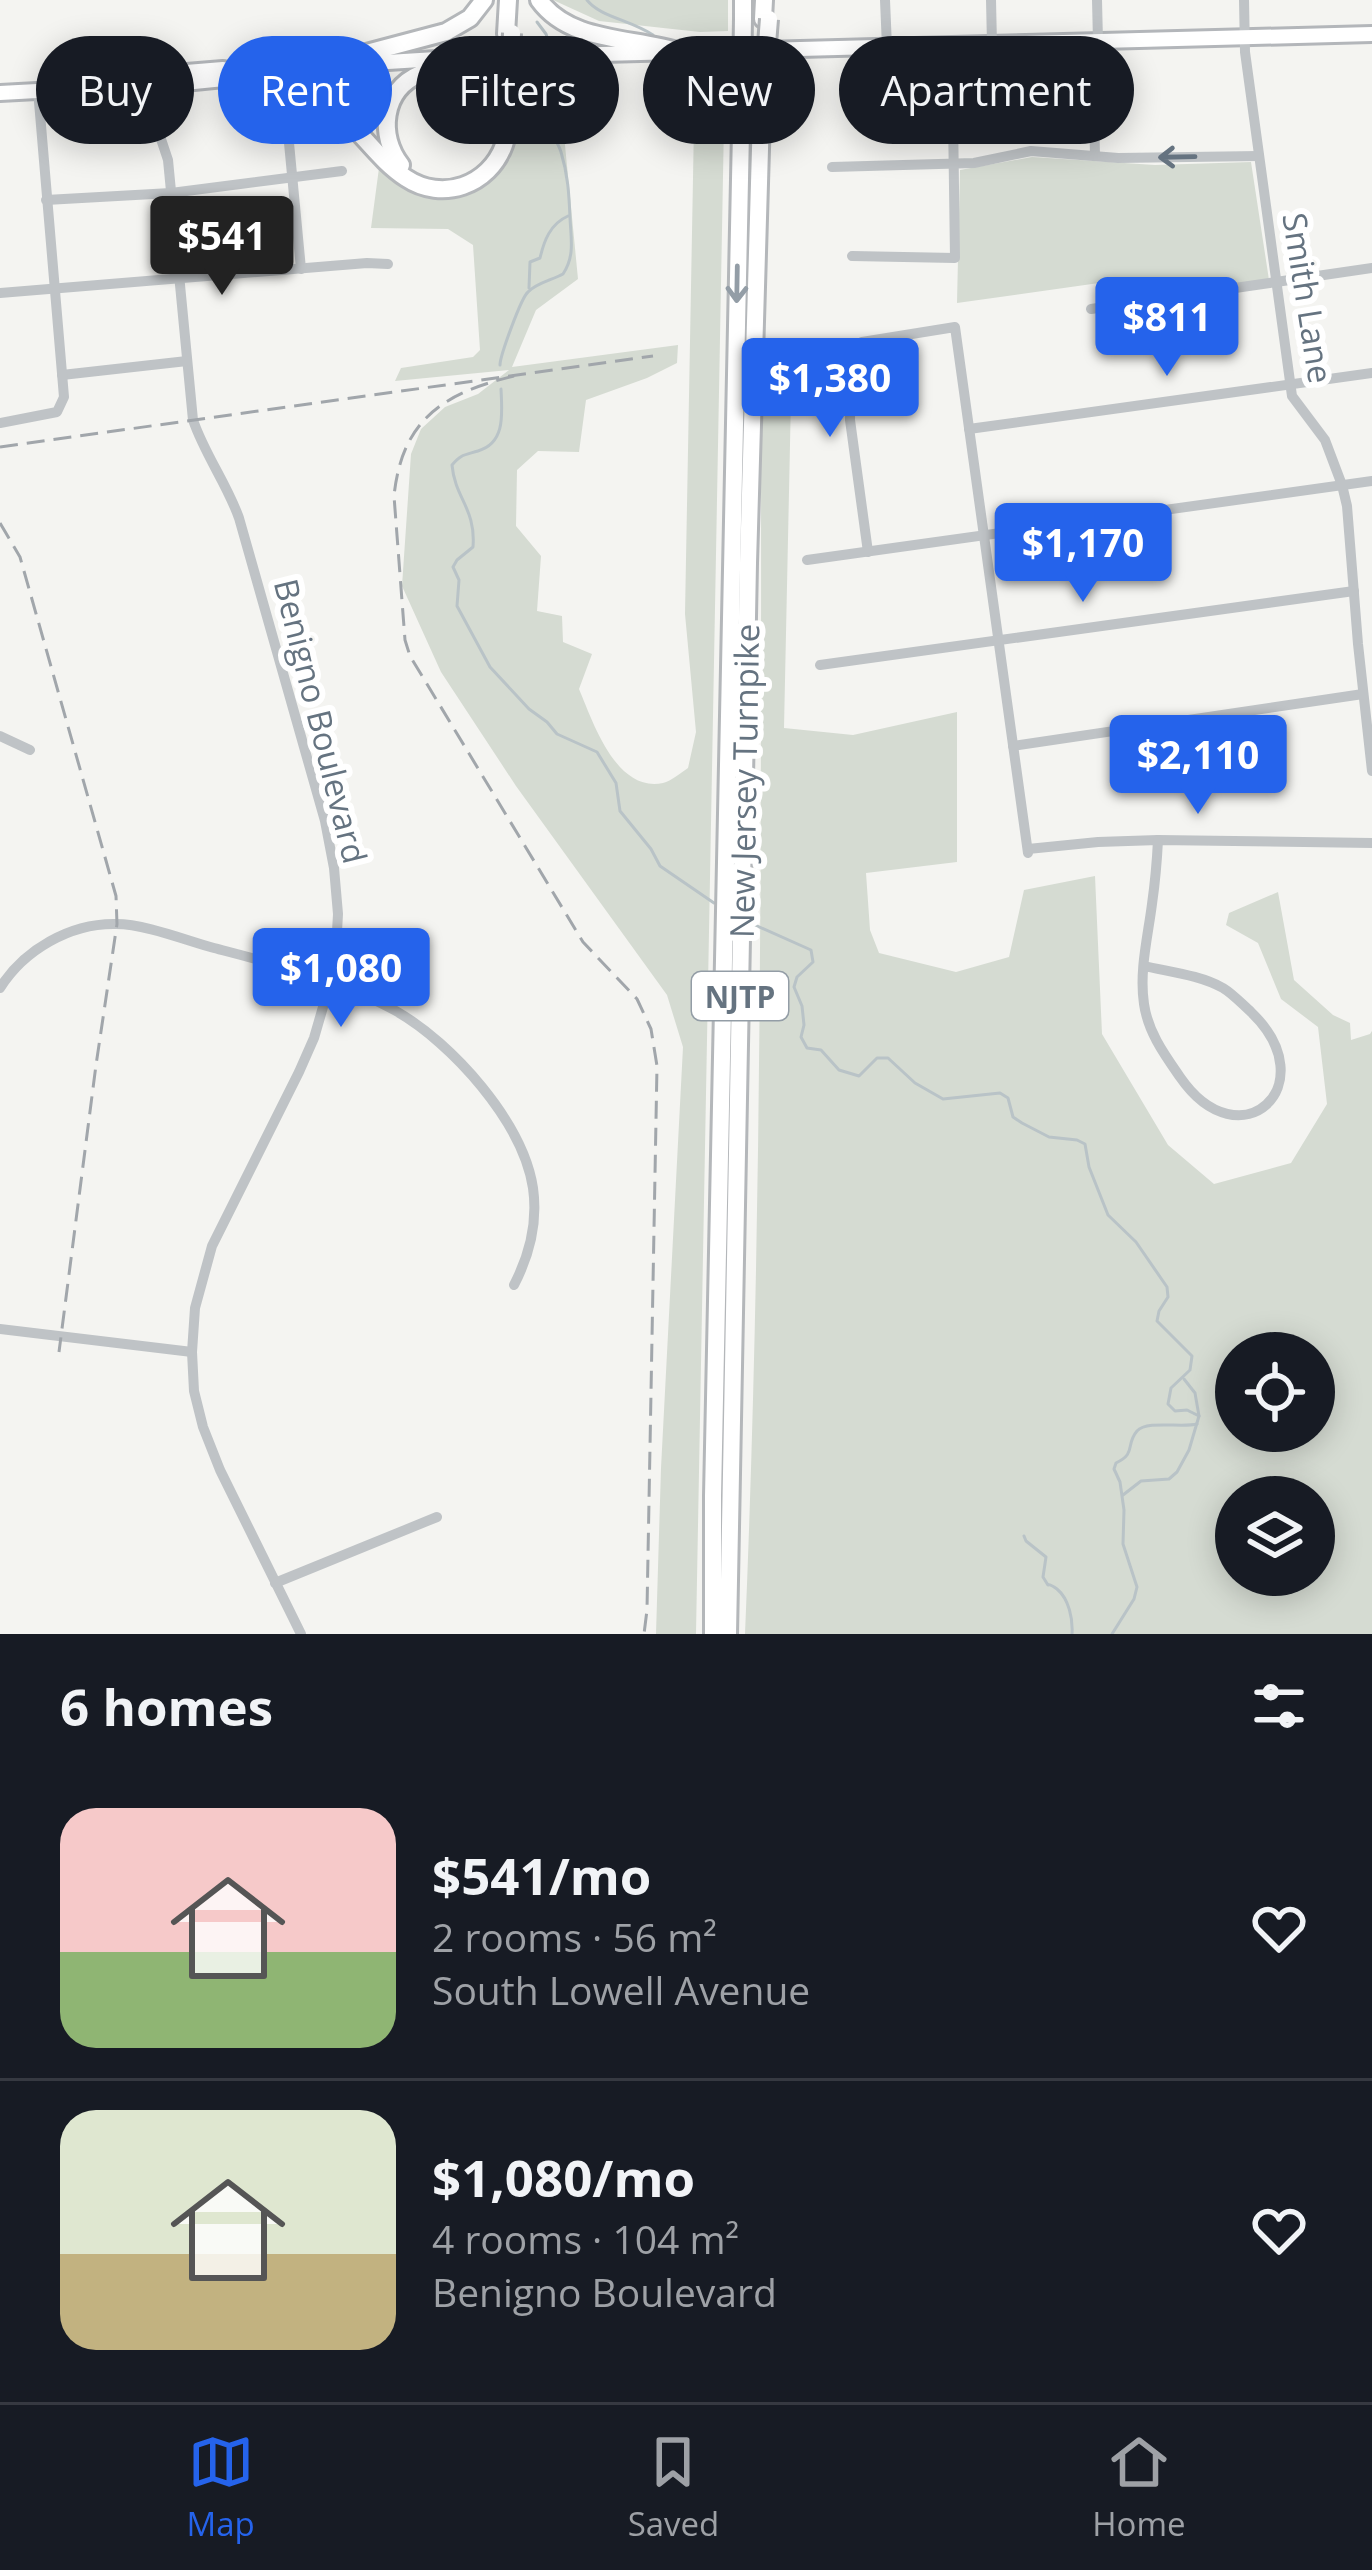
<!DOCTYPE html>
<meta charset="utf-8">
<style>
body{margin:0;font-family:"Open Sans",sans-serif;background:#242831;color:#f1f3f6;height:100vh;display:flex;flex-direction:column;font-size:45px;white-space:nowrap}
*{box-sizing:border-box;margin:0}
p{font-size:39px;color:#9ea1a6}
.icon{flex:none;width:66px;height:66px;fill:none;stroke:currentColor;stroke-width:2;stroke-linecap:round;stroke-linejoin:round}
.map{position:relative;height:1634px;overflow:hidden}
.panel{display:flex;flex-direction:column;background:#171b24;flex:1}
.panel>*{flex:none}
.guide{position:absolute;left:36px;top:36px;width:1302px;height:108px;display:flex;gap:24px}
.controls{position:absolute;left:1215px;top:1332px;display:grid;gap:24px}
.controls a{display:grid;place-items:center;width:120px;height:120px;border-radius:50%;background:#171b24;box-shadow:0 6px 30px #0003;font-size:60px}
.price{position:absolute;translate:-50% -102px;padding:0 27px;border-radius:12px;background:#2563eb;color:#fff;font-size:39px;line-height:78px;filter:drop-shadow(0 3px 6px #0008)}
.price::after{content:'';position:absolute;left:50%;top:72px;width:36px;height:27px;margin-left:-18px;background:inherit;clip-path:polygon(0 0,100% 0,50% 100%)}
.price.active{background:#222;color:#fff}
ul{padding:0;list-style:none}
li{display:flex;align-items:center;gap:36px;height:300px;padding:0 60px}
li+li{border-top:3px solid #363941}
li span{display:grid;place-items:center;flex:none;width:336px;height:240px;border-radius:36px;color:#555}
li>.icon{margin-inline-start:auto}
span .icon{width:144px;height:144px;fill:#fffc;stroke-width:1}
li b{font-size:51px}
h2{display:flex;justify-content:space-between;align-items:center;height:144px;padding:0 60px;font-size:51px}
.pill{padding:0 42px;border-radius:54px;background:#171b24;box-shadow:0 6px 30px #0003;font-size:42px;line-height:108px}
.pill.active{background:#2563eb;color:#fff}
.menu{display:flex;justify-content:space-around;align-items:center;height:168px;border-top:3px solid #363941;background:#171b24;font-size:33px;color:#9ea1a6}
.menu a{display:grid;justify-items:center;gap:6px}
.menu .active{color:#2563eb}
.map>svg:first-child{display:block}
.green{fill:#d5dbd2;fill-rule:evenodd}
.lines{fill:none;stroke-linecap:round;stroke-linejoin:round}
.stream{stroke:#b9c3c7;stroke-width:3}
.major-casing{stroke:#b3b6ba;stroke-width:20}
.highway-casing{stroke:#b4b7ba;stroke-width:22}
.minor{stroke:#bfc3c6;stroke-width:10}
.major{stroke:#fff;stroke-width:14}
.highway{stroke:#fff;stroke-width:16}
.rail{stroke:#a1a6ab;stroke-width:3;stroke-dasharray:18 9;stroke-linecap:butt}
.highway-bridge-casing{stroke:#b4b7ba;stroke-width:22;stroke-linecap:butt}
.highway-bridge{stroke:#fff;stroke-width:16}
.oneway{stroke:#657380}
.oneway2{stroke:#939da6}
.labels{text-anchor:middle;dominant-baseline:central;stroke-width:12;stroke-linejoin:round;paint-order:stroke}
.shield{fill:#fff;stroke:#939da6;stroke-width:3}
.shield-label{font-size:30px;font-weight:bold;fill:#657380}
.street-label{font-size:33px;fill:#657380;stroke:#fff}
</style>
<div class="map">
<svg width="1372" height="1634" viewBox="0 0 1372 1634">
<rect width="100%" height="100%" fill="#f4f4f1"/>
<g class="green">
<polygon points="553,0 728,0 728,31 700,32 599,21"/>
<path d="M725,68l-29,1566h-40l5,-166 22,-421 -16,-52 -151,-209 -75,-114 -39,-86 9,-132 10,-25 24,-22 33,-13 31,-24 -114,11 6,-13 72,-11 7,-7 -7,-105 -25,-16 -77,-1 8,-60 66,31 29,-6 36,-34 10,-84 38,-2 20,206 -42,31 -24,57 166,-22 -1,18 -30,15 -61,22 -7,52 -41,-1 -21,19 -1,56 25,30 -4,55 25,5 1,26 29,12 -13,35c14,33 37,104 84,94 8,-2 19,-11 25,-15l8,-36 -11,-118 10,-545z"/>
<polygon points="1032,157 1155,165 1251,162 1269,280 1115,303 1099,283 957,303 960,170"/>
<path d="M792,350l-8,378 69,7 104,-23v150l-91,11 4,57 9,23 77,19 53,-15 15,-67 71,-14 7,158 66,111 46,39 77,-21 36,-59 -9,-77 -37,-28 -23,-56 -32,-18 3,-12 49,-21 16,88 39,35 17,8 1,17 19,-6 2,-3v603h-627c18,-427 16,-855 16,-1282zM1236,1353h78v78h-78zM1236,1497h78v78h-78z"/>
</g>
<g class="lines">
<g class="stream">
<path d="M587,0c13,17 44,20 66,35"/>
<polyline points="537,22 546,34 549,43"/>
<path d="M529,288l1,-26 10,-4c4,-17 10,-34 28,-42"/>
<path d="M500,365c0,-9 21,-67 28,-73 8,-9 24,-12 35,-18 12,-18 8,-35 7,-56 -1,-24 -2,-43 -9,-66 -3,-10 -10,-18 -12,-27 -6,-17 -1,-40 0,-58"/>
<path d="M501,389c1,24 5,54 -23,62 -13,4 -17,3 -26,14 3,34 24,43 21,82l-16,13 -4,7 6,13 -2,26 33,61 39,42 18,13 10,12 40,18 19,31 4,28 31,38 9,17 54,37"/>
<polyline points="755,925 811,950 813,962 797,977 794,987 802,1006 804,1025 801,1037 807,1048 821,1050 839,1070 859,1076 877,1058 888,1058 915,1083 943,1099 1000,1093 1008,1098 1013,1117 1022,1123 1049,1137 1077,1140 1085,1144 1089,1167 1108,1215 1136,1242 1167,1287 1168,1297 1159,1311 1157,1321 1192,1356 1190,1370 1171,1388 1168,1404 1175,1411 1187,1410 1199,1416"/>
<polyline points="1123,1495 1141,1481 1169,1479 1177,1472 1189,1450 1199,1416 1195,1393 1184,1379"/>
<path d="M1024,1536l2,5 20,16 -3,20c10,16 -1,1 14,12 12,10 16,30 15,45"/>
<path d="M1112,1634l22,-35 3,-12 -14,-43 1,-34 -4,-28 -6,-13 2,-6c21,-10 9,-18 21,-32 10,-11 45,-3 60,-7"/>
</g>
<defs>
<g id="major">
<polyline points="340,65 452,58 1372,34"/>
<polyline points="77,85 89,80 223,69 238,73"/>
<polyline points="0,93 184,83 224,79 238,73 318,67"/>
<polyline points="156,125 161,85"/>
</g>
<g id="highway">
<path d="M539,0c31,43 94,37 141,52"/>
<polyline points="743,19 743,0"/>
<polyline points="763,19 764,0"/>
<polyline points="506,34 508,0"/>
<polyline points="310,68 446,32 470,18 484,0"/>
<path d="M238,73c30,7 61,13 87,30 32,20 50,55 81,75 36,24 83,8 98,-33 7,-20 5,-43 6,-64"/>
<path d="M401,165c-23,-29 -19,-75 19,-91 20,-8 45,-11 67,-17"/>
<polyline points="713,1634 713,1496 742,82"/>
<polyline points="728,1634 748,563 762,80"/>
</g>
</defs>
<use href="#major" class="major-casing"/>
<use href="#highway" class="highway-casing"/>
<g class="minor">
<polyline points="885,0 887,47"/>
<polyline points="991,0 992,44"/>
<polyline points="1244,0 1245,52 1292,396 1325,440 1342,485 1347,506 1358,644 1372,771"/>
<path d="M142,82l26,78 25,260c12,35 34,64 46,98l86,303 9,47 4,46 -2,35 -6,34 -16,55 -15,34 -87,174 -17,62 -3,44 2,39 9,36 17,43 81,164"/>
<polyline points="289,143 301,269"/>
<polyline points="1095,156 1094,111 1099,83 1097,0"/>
<polyline points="832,167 974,163 1031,151 1118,158 1259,156"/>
<polyline points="46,200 171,193 342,171"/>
<polyline points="852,256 955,258 952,45"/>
<polyline points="0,293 367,263 388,264"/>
<polyline points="1091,309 1372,268"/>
<polyline points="62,375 187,361"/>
<polyline points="0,423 57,412 64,397 38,90"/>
<polyline points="969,429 1372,373"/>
<polyline points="868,552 850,420 851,354 862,342 955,327 1028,853"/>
<polyline points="807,560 1372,481"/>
<polyline points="820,665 1354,591"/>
<polyline points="0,736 30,750"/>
<polyline points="1013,746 1363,694"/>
<polyline points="1028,849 1098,842 1158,840 1372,843"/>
<path d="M1144,966c26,6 56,9 79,22 10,6 19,16 28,24 76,73 -11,152 -71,65 -16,-23 -32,-45 -36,-73 -5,-33 4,-68 8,-100 3,-21 5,-43 6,-64"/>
<path d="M0,988c24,-38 70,-65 116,-64 29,0 69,16 98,24 61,16 127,32 182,63 56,32 127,111 137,177 5,35 -3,66 -19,97"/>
<polyline points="0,1329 192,1352"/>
<polyline points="275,1583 437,1517"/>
</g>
<use href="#major" class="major"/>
<use href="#highway" class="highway"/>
<g class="rail">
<path d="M514,376c-70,17 -112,43 -120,120l11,144 5,16 173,286 54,57 14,30 6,37 -10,544 -3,24"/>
<polyline points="0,447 653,356"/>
<polyline points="0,523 20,557 116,896 117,924 96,1065 59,1352"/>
</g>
<defs>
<g id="highway-bridge">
<polyline points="510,81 512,33"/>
<polyline points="764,81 769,19"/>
<polyline points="742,82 743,19"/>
</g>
</defs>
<use href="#highway-bridge" class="highway-bridge-casing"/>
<use href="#highway-bridge" class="highway-bridge"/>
</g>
<defs><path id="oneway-shaft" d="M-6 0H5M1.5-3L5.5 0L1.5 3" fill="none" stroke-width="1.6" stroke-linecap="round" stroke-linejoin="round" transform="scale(3)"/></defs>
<use class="oneway" href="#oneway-shaft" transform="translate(1177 157) rotate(179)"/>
<use class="oneway2" href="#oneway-shaft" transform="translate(737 284) rotate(91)"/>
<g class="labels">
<rect class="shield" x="692" y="972" width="96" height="48" rx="9"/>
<g class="shield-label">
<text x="740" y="996">NJTP</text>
</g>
<g class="street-label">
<text transform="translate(1308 298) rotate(81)">Smith Lane</text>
<text transform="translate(321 721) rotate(76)">Benigno Boulevard</text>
<text transform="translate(744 781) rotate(-89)">New Jersey Turnpike</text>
</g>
</g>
</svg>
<div class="controls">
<a><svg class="icon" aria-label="locate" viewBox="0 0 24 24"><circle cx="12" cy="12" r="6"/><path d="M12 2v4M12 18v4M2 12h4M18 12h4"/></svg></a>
<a><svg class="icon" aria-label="layers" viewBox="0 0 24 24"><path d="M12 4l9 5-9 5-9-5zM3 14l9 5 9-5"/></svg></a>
</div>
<b class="price active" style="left:222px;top:298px">$541</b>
<b class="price" style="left:1167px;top:379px">$811</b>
<b class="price" style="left:830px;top:440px">$1,380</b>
<b class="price" style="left:1083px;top:605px">$1,170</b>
<b class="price" style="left:1198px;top:817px">$2,110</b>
<b class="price" style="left:341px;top:1030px">$1,080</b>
<div class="guide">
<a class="pill">Buy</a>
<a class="pill active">Rent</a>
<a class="pill">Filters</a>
<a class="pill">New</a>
<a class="pill">Apartment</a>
</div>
</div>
<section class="panel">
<h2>6 homes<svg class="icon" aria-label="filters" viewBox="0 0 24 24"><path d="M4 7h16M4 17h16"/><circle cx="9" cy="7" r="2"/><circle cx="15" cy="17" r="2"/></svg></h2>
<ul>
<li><span style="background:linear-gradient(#f6c9c9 60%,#8fb573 0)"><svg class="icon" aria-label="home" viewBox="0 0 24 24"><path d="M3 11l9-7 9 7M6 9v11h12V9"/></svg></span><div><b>$541/mo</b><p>2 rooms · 56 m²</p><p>South Lowell Avenue</p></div><svg class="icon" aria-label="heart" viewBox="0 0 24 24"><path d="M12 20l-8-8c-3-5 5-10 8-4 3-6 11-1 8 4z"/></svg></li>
<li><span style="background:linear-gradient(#dfe7d0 60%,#c2b280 0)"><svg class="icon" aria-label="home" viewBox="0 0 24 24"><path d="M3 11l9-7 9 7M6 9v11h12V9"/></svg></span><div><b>$1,080/mo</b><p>4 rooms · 104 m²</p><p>Benigno Boulevard</p></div><svg class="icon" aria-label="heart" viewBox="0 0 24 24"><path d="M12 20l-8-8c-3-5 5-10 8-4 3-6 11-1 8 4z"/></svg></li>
</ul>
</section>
<nav class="menu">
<a class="active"><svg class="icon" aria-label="map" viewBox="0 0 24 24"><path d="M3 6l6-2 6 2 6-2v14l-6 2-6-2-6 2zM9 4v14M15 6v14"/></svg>Map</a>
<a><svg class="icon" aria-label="saved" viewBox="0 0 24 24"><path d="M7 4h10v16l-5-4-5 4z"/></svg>Saved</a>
<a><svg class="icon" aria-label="home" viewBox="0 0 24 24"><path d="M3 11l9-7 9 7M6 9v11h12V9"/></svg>Home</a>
</nav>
